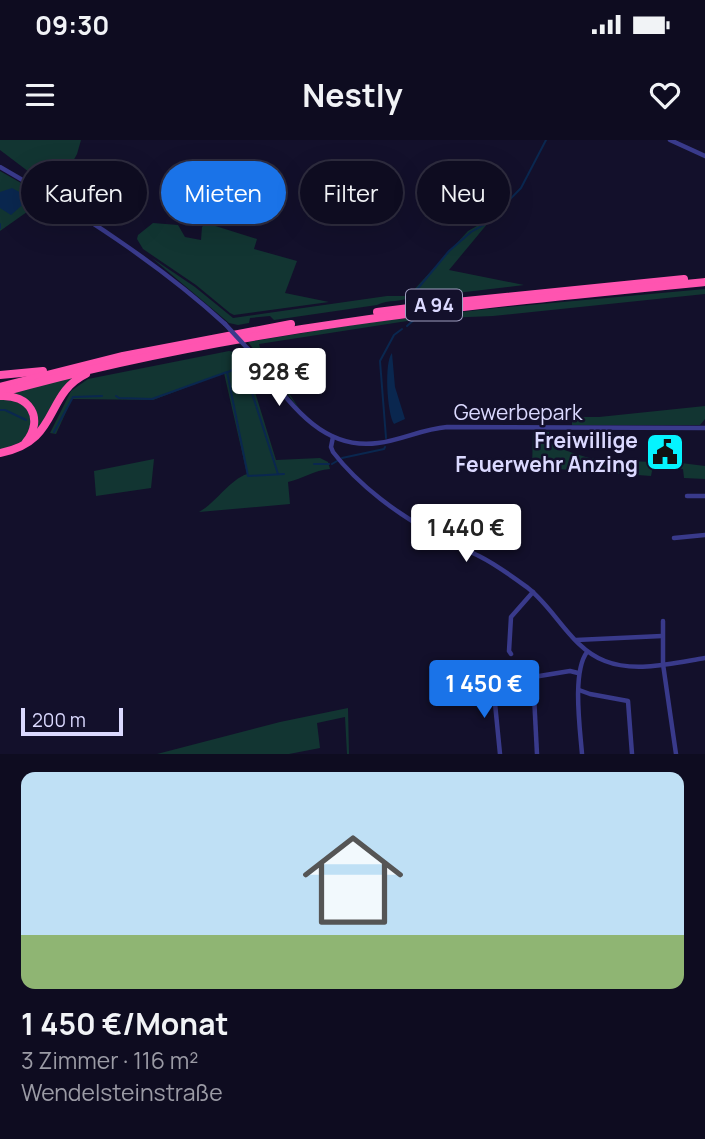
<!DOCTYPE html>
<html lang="de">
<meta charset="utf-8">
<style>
body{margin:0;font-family:Manrope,sans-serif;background:#1c1a2d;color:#f1f3f6;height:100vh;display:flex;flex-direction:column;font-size:26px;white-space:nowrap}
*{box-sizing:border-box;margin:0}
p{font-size:23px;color:#9b9ba5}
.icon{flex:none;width:38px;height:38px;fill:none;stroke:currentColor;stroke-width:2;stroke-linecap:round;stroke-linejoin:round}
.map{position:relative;height:614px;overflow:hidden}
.details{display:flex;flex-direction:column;background:#0e0c20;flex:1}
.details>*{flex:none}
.banner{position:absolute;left:21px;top:21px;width:663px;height:63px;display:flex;gap:14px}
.scale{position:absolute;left:21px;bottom:18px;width:102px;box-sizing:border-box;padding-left:7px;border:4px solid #dbd9ff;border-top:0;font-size:19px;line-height:24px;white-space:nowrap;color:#dbd9ff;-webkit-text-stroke:5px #13102b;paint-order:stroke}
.price{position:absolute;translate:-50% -60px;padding:0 16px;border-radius:7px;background:#fff;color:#222;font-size:23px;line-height:46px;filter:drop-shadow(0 2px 4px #0008)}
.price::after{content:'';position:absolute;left:50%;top:42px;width:21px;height:16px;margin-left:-10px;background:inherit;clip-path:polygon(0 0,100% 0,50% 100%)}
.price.active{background:#1a73e8;color:#fff}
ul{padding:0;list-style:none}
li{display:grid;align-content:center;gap:14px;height:371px;padding:0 21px}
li+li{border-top:2px solid #2e2c3e}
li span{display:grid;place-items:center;height:217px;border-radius:14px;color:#555}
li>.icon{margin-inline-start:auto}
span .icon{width:126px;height:126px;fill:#fffc;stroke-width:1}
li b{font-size:30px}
.tag{padding:0 24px;border-radius:32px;background:#0e0c20;box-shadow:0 7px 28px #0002,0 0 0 2px #2e2c3e;font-size:24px;line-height:63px}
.tag.active{background:#1a73e8;color:#fff}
.status{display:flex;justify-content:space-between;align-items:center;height:49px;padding:0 35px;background:#0e0c20;direction:ltr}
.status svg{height:19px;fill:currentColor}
header{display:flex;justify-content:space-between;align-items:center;height:91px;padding:0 21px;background:#0e0c20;font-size:32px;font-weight:700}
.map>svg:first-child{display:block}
.green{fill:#123532}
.water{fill:#0a274f}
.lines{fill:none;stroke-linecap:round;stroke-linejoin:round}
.stream{stroke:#0a274f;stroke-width:2}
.minor{stroke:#393a8b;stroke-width:4.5}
.highway{stroke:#ff54b0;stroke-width:8}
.minor-bridge{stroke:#393a8b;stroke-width:4.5}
.labels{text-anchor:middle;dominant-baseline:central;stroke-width:5;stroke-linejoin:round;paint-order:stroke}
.shield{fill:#13102b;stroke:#9f9dbf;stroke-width:2}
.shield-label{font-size:19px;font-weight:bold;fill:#dbd9ff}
.street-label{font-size:21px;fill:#dbd9ff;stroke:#13102b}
.poi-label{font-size:21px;font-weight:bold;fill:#dbd9ff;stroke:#13102b;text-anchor:end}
</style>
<div class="status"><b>09:30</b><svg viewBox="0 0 49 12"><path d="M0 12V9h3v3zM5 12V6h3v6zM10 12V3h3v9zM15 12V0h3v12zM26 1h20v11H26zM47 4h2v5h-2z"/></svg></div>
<header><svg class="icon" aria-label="menu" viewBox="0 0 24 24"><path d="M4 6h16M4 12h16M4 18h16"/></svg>Nestly<svg class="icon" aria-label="heart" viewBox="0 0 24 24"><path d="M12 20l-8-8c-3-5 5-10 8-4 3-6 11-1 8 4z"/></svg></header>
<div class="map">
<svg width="705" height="614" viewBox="0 0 705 614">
<rect width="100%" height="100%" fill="#13102b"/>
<g class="green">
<polygon points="0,0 81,0 77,14 59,47 41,41 0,10"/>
<polygon points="0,31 42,55 41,62 0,91"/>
<polygon points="493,77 449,130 524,145 431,156 411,153 468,91"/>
<polygon points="153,83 178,85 185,97 201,100 202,87 206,83 257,99 254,109 297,121 285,153 329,162 234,175 230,173 196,145 143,109 137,99 138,95"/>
<path d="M152,118l43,29 38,31 154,-22h25c-9,7 -24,3 -35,9l-103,15 -4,-4 -20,2 -1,5 -11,2 -9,-2z"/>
<polygon points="705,149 705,154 493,176 420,179 259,204 261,211 302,273 248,202 364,183 497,168"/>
<path d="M229,211l5,1 12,11 30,97 44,-2 8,4 2,7c-16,1 -27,10 -42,13l2,22 -91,8c18,-10 29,-31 48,-38l-23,-101 -71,27 -81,-1 -16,35 -6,-1 21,-42 17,-12z"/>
<polygon points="79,234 60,251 52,270 33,298 35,287 25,259 14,253 14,251"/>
<polygon points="0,257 25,263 32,282 24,301 0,310"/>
<polygon points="705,266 705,279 700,285 572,285 572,277 599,277"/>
<path d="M533,292h16l1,9c13,13 57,22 76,22v-2l55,2 24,3v13l-21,-1 -1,-9 -30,-3 -2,10 -119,-9z"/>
<polygon points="154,319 151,348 96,356 94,331"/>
<polygon points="348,568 349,614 347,614 345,577 317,583 320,608 289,614 157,614 280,582"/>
</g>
<g class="water">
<polygon points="12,48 25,55 28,60 11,75 0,68 0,52"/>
<path d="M392,213l3,34 10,32 -11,5c-7,-11 -10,-62 -2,-71z"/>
</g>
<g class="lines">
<g class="stream">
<polyline points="50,48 63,59"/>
<polyline points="0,84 0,88"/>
<polyline points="414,153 449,111 471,92 487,83 521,48 546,0"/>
<polyline points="414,157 415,160"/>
<polyline points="407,186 416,178"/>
<polyline points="228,232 243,225 278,334"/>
<polyline points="116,256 119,258 152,259 227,232 248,336 284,334"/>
<polyline points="0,270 5,270 26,280"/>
<polyline points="54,292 73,257 102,256"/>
<polyline points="386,298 380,221 394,195 402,189"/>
<polyline points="342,318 384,309 385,307"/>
<polyline points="314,324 329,324"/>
<polyline points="332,324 337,321"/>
</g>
<g class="minor">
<polyline points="670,0 705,16"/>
<path d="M0,27c80,46 157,95 225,157"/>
<path d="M248,209c34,41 67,103 130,94 24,-3 44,-14 69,-16l258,1"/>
<path d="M333,297l-2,10 2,5c26,34 66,63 103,83 14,8 29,14 43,21 18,9 34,21 49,32 28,22 43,60 77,73 30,12 69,2 100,-3"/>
<polyline points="687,356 705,356"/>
<polyline points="674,398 705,395"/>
<polyline points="663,481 663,524 676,614"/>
<polyline points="576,500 662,496"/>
<polyline points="511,514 509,511 511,477 533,452"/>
<polyline points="533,536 537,614"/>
<polyline points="493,543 500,614"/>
<polyline points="472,547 570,531 578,533"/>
<polyline points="579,550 590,554 628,561 632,614"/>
<path d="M582,614c-2,-26 -10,-82 5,-102"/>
</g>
<g class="highway">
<polyline points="446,163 684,139"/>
<polyline points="377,172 433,165"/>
<polyline points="0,235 43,231"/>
<polyline points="0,247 123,216 291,184"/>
<path d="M0,253c230,-65 468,-88 705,-111"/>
<path d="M0,256c29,-2 45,22 26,46"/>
<path d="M0,313c60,-11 44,-59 86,-79"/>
</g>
<polyline class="minor-bridge" points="225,184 248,209"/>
</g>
<defs>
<symbol id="civic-square" viewBox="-11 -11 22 22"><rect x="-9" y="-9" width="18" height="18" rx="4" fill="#05f4ff" stroke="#13102b"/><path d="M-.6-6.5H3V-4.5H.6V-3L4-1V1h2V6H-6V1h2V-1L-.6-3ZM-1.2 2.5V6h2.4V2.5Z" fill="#111"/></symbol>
</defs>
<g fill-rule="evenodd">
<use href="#civic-square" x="643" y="290" width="44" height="44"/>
</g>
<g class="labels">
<rect class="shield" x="406" y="149.5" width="56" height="31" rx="5"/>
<g class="shield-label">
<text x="434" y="165">A 94</text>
</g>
<g class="street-label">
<text x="518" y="272">Gewerbepark</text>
</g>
<g class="poi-label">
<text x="638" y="300">Freiwillige<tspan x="638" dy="24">Feuerwehr Anzing</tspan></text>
</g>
</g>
</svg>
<div class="scale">200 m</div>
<b class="price" style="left:279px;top:268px">928 €</b>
<b class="price" style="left:466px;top:424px">1 440 €</b>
<b class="price active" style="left:484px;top:580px">1 450 €</b>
<div class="banner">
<a class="tag">Kaufen</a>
<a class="tag active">Mieten</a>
<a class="tag">Filter</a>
<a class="tag">Neu</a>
</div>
</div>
<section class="details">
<ul>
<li><span style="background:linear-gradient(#bfe0f5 75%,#8fb573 0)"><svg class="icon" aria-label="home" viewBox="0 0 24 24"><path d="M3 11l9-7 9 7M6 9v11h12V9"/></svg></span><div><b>1 450 €/Monat</b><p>3 Zimmer · 116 m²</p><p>Wendelsteinstraße</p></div></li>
</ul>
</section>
